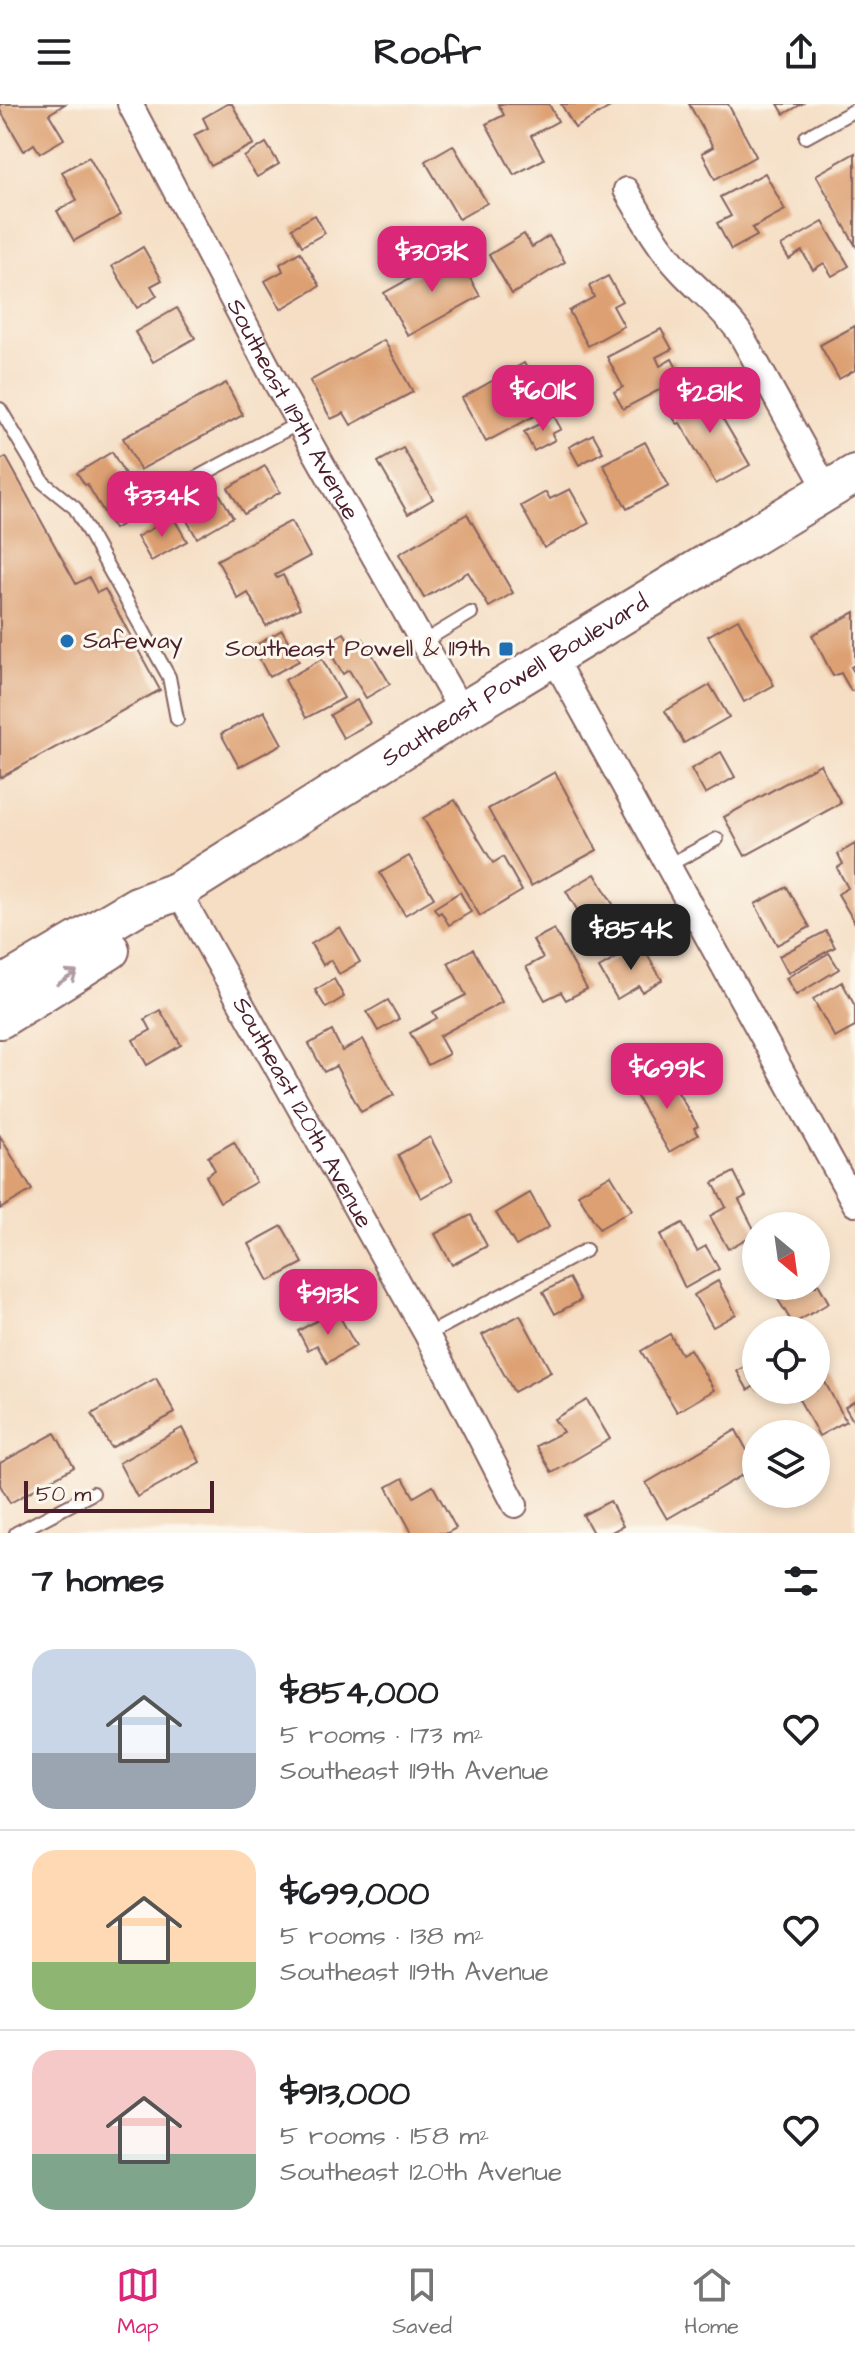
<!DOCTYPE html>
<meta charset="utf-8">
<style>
body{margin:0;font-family:"Architects Daughter",sans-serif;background:#f2f2f2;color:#202124;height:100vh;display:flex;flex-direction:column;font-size:30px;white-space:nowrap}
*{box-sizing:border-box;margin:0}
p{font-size:26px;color:#757577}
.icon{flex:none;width:44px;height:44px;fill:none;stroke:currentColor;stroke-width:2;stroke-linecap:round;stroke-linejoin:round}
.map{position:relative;height:1429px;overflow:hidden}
.sheet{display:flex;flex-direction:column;background:#fff;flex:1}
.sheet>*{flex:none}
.needle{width:52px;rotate:151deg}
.fabs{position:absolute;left:742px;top:1108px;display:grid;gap:16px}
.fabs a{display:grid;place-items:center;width:88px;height:88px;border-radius:50%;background:#fff;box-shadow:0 4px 12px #0003;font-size:40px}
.scale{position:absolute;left:24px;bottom:20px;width:190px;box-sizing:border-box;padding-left:8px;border:4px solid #4a1f2b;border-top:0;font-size:22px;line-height:28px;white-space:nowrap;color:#4a1f2b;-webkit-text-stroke:6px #fbf7ec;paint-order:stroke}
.price{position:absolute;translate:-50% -68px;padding:0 18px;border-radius:16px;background:#db2777;color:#fff;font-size:26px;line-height:52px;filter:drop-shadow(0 2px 4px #0008)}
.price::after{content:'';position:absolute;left:50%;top:48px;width:24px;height:18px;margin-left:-12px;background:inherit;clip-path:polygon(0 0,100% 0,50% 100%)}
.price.on{background:#222;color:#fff}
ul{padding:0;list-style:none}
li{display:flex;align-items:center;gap:24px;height:200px;padding:0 32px}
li+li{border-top:2px solid #e0e0e0}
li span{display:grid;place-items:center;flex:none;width:224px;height:160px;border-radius:24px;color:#555}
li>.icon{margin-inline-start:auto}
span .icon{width:96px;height:96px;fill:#fffc;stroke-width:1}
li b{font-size:34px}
h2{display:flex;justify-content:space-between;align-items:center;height:96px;padding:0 32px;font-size:34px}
header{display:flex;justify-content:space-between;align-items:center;height:104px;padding:0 32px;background:#fff;font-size:36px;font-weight:700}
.tabs{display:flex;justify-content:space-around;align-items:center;height:112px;border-top:2px solid #e0e0e0;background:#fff;font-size:22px;color:#757577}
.tabs a{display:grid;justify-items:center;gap:4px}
.tabs .on{color:#db2777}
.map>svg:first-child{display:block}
.building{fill:#dda072}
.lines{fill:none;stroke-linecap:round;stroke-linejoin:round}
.lane-casing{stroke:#866261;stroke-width:16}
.street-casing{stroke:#866261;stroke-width:28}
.primary-casing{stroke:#866261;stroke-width:42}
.lane{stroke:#fff;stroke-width:12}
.street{stroke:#fff;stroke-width:24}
.primary{stroke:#fff;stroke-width:38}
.oneway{stroke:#ae9aa0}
.poi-dot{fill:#1f6fb2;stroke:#fbf7ec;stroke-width:3}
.labels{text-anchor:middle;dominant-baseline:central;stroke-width:6;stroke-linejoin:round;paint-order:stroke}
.street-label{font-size:24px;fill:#4a1f2b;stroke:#fbf7ec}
.poi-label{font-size:24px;fill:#4a1f2b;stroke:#fbf7ec;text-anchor:start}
</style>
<header><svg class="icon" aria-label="menu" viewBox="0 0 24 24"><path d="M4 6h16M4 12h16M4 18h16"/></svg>Roofr<svg class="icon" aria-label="share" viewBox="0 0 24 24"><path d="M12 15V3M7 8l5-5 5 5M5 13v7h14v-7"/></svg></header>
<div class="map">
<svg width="855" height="1429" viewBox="0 0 855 1429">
<rect width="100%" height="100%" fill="#fbf7ec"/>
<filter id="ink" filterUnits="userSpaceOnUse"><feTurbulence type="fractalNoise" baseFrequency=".0125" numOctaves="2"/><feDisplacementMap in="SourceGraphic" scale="16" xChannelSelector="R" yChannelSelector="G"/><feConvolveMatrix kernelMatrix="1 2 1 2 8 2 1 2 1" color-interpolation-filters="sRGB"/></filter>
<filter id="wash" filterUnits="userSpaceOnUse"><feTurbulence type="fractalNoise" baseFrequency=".006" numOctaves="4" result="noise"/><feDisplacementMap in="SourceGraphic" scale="32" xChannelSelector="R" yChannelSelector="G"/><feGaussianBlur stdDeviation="1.8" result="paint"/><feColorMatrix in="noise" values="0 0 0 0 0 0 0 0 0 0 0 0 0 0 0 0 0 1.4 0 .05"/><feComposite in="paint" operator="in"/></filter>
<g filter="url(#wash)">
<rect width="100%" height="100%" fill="#f5dec4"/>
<g id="blocks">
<g class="building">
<polygon points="0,0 65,0 49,10 64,35 40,49 34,40 24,47 0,6"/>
<polygon points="227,0 232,0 254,40 211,62 194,31 208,24 203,14"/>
<polygon points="498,0 549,0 558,17 531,32 544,55 514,71 486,20 504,11"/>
<polygon points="561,0 615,0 575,24"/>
<polygon points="689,0 728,0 756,52 715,75 702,49 713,43"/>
<polygon points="778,0 802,0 784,10"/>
<polygon points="266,39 279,60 257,73 244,53"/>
<polygon points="453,41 487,99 459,115 425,57"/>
<polygon points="855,49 855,141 816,71"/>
<polygon points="89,53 121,111 74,137 57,107 77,96 62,68"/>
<polygon points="765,69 785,106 752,124 757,132 731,146 717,119 731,112 720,93"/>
<polygon points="315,111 325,129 302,142 292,124"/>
<polygon points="823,118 849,162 832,172 824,159 813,166 802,147 789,155 781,142"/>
<polygon points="524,130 532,143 549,132 565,158 512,190 489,151"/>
<polygon points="143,143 162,176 151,182 157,192 137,204 112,162"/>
<polygon points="300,148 320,182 281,205 265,177 283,167 280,160"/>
<polygon points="456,149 480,192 408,232 384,189"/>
<polygon points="608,172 622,197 613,202 624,222 588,242 569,207 594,193 589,182"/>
<polygon points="177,204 195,234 153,258 135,228"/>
<polygon points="855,222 855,266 839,275 820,241"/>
<polygon points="661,225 672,245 656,253 660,262 672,255 682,274 623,305 614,288 623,283 607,253"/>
<polygon points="384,236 413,288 351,321 344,309 331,315 310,277"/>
<polygon points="524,259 549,304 486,338 462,294"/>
<polygon points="226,279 243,311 140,366 123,334"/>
<polygon points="704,283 750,361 716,380 680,319 677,320 668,305"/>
<polygon points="554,312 561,325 552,330 555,336 534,347 524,328"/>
<polygon points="593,330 603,348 579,361 569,343"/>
<polygon points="645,338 669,382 627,405 603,360"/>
<polygon points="403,344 433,395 408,410 378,358"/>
<polygon points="112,348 146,406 114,425 87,380 85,381 77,369"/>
<polygon points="6,353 76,480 89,473 97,489 105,485 160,586 0,674 0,356"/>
<polygon points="265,362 280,388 244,410 228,384"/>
<polygon points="570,385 589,419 544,444 521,402 546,388 550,395"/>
<polygon points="219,389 233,413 197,434 183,410"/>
<polygon points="467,410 513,489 489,503 468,468 424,494 399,450"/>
<polygon points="173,413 187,437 151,457 137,433"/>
<polygon points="291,417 310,452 275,471 277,474 283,471 300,504 266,522 248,489 238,495 217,456"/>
<polygon points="855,508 855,561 851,563 855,570 855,586 851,587 841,569 833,572 812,531"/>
<polygon points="738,515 774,581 744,598 708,532"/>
<polygon points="282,526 299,557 269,573 253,543"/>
<polygon points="344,529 352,542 363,535 390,580 366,594 349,566 343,570 325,540"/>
<polygon points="322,555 344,594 306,614 285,576"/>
<polygon points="710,581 729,613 684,639 665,607"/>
<polygon points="357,596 370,619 343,634 330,611"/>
<polygon points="264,607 282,640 239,663 221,630"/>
<polygon points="721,648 735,673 705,690 691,665"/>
<polygon points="820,660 841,699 745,752 724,713"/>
<polygon points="555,668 597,746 531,782 488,705"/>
<polygon points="455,696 493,759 503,753 522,787 480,812 423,714"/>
<polygon points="855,740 855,819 838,790 848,784 837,764 843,760 838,750"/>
<polygon points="409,752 434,794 405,811 380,769"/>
<polygon points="595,770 614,802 585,819 566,787"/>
<polygon points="787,783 810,823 777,841 755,800"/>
<polygon points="460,788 471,808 449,821 441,808 438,810 434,804"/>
<polygon points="340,823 360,858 339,870 331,856 323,861 311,840"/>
<polygon points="554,825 587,885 566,896 561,888 545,896 526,863 543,854 533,836"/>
<polygon points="826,827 835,843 788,869 779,852"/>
<polygon points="641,840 662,876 642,888 639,882 617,895 599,864"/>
<polygon points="473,845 502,898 439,932 449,950 428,961 410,929 437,914 433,908 466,891 448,859"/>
<polygon points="829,849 839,865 796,891 786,874"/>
<polygon points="334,875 344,893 326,904 315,886"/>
<polygon points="842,878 855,902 855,923 835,934 813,895"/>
<polygon points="388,896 399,915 378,927 367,908"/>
<polygon points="160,906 181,941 147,961 133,936 151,926 145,915"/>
<polygon points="332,927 342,947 363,935 394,991 361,1008 336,962 324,968 309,940"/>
<polygon points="665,967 698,1022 694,1024 698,1031 669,1048 633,986"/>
<polygon points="0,1032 32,1086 0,1105"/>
<polygon points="430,1033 453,1076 421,1094 398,1051"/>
<polygon points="234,1038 256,1078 220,1098 206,1072 215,1066 208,1053"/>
<polygon points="734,1068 746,1092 739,1096 756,1129 728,1145 710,1112 726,1103 713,1079"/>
<polygon points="611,1071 632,1106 599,1125 578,1090"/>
<polygon points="530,1089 549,1123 516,1142 496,1109"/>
<polygon points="471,1111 487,1142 452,1161 435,1130"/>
<polygon points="682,1119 697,1147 706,1142 719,1165 685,1184 660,1131"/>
<polygon points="282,1122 303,1159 269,1177 249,1140"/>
<polygon points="569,1174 581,1196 555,1210 543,1188"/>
<polygon points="816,1176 829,1199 793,1220 774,1189 786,1182 816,1182"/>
<polygon points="718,1177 736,1210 713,1223 694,1191"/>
<polygon points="336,1206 356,1242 327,1259 317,1241 308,1246 298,1227"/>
<polygon points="520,1211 551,1268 514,1288 482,1231"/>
<polygon points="670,1230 681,1250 690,1245 714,1286 677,1308 641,1247"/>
<polygon points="756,1256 756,1281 748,1286 737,1267"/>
<polygon points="821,1271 846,1317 819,1332 794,1286 816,1286 816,1274"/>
<polygon points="156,1274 175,1309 111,1344 92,1310"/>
<polygon points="587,1296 610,1335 552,1369 536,1342 563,1328 554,1315"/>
<polygon points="855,1297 855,1320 845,1303"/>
<polygon points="182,1324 200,1358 137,1393 119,1359"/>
<polygon points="736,1326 756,1363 667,1415 646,1379"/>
<polygon points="55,1329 74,1363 10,1399 0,1381 0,1359"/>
<polygon points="403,1374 414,1393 433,1382 456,1424 447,1429 412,1429 387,1383"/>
<polygon points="610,1397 623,1422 610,1429 593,1429 583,1411"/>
</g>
</g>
</g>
<g filter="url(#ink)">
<use href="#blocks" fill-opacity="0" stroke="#866261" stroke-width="2"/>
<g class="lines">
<defs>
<g id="lane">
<polyline points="806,33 855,6"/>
<polyline points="0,305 44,379 75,404 169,573 177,615"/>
<polyline points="162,392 299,319"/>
<polyline points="423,538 471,509"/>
<polyline points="667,762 717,735"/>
<polyline points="427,1231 586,1146"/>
<polyline points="16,1429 93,1389"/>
</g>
<g id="street">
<path id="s1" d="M130,0l145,277 187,331"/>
<path d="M626,86c16,27 31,55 53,79 20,22 43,39 61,64l87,157"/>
<polyline points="553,553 855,1100"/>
<path id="s2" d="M178,787l249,444 88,170"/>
</g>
<g id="primary">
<path id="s3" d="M0,883l137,-81 41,-15 284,-179 393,-238"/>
<polyline points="0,915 110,846"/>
</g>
</defs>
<use href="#lane" class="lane-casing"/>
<use href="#street" class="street-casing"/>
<use href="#primary" class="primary-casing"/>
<use href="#lane" class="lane"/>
<use href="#street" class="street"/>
<use href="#primary" class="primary"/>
</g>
<defs><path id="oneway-shaft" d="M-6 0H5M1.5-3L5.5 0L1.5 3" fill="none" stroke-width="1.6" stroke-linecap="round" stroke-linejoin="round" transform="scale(2)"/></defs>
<use class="oneway" href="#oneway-shaft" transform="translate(67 874) rotate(-33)"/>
</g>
<g class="poi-dot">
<circle cx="67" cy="537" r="8"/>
<rect x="498" y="537" width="16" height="16" rx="4"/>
</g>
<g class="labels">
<g class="street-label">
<text stroke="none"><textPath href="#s1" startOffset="346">Southeast 119th Avenue</textPath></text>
<text stroke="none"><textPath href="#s3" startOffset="600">Southeast Powell Boulevard</textPath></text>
<text stroke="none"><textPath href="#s2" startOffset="254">Southeast 120th Avenue</textPath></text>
</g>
<g class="poi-label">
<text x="83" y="537">Safeway</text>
<text x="490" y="545" text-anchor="end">Southeast Powell &amp; 119th</text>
</g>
</g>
</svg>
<div class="fabs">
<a><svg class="needle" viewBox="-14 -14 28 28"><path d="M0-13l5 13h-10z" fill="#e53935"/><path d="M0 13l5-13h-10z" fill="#757577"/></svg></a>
<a><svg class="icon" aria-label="locate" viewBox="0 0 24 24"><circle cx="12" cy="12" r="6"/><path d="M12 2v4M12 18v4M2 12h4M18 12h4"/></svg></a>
<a><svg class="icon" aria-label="layers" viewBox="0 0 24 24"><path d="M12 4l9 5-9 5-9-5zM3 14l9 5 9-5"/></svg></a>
</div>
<div class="scale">50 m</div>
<b class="price" style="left:432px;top:190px">$303K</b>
<b class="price" style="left:543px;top:329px">$601K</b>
<b class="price" style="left:710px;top:331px">$281K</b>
<b class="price" style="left:162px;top:435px">$334K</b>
<b class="price on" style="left:631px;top:868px">$854K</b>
<b class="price" style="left:667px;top:1007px">$699K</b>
<b class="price" style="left:328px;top:1233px">$913K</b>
</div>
<section class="sheet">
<h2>7 homes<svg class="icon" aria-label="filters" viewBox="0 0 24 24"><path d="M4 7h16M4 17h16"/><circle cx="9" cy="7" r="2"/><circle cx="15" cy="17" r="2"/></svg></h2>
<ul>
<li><span style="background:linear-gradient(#c9d6e8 65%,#9aa5b1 0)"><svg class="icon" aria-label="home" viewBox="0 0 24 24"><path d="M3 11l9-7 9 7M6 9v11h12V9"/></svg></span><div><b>$854,000</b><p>5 rooms · 173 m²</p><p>Southeast 119th Avenue</p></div><svg class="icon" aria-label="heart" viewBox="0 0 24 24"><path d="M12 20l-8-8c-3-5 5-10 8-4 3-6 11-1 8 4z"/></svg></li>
<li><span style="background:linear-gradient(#ffd9b3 70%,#8fb573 0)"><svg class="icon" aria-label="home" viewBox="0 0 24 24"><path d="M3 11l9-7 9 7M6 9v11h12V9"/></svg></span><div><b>$699,000</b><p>5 rooms · 138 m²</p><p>Southeast 119th Avenue</p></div><svg class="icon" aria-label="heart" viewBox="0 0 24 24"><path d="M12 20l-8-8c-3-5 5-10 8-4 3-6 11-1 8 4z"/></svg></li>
<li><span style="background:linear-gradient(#f6c9c9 65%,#7fa58c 0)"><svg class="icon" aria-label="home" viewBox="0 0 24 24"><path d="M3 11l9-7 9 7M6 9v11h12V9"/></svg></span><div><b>$913,000</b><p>5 rooms · 158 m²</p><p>Southeast 120th Avenue</p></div><svg class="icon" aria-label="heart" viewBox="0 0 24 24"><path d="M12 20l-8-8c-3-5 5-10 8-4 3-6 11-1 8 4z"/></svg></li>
</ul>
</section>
<nav class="tabs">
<a class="on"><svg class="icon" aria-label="map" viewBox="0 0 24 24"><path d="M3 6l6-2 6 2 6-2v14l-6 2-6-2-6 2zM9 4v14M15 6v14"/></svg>Map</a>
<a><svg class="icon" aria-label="saved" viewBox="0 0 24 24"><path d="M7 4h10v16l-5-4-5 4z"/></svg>Saved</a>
<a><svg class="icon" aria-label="home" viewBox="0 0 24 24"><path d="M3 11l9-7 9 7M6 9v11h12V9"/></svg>Home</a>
</nav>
